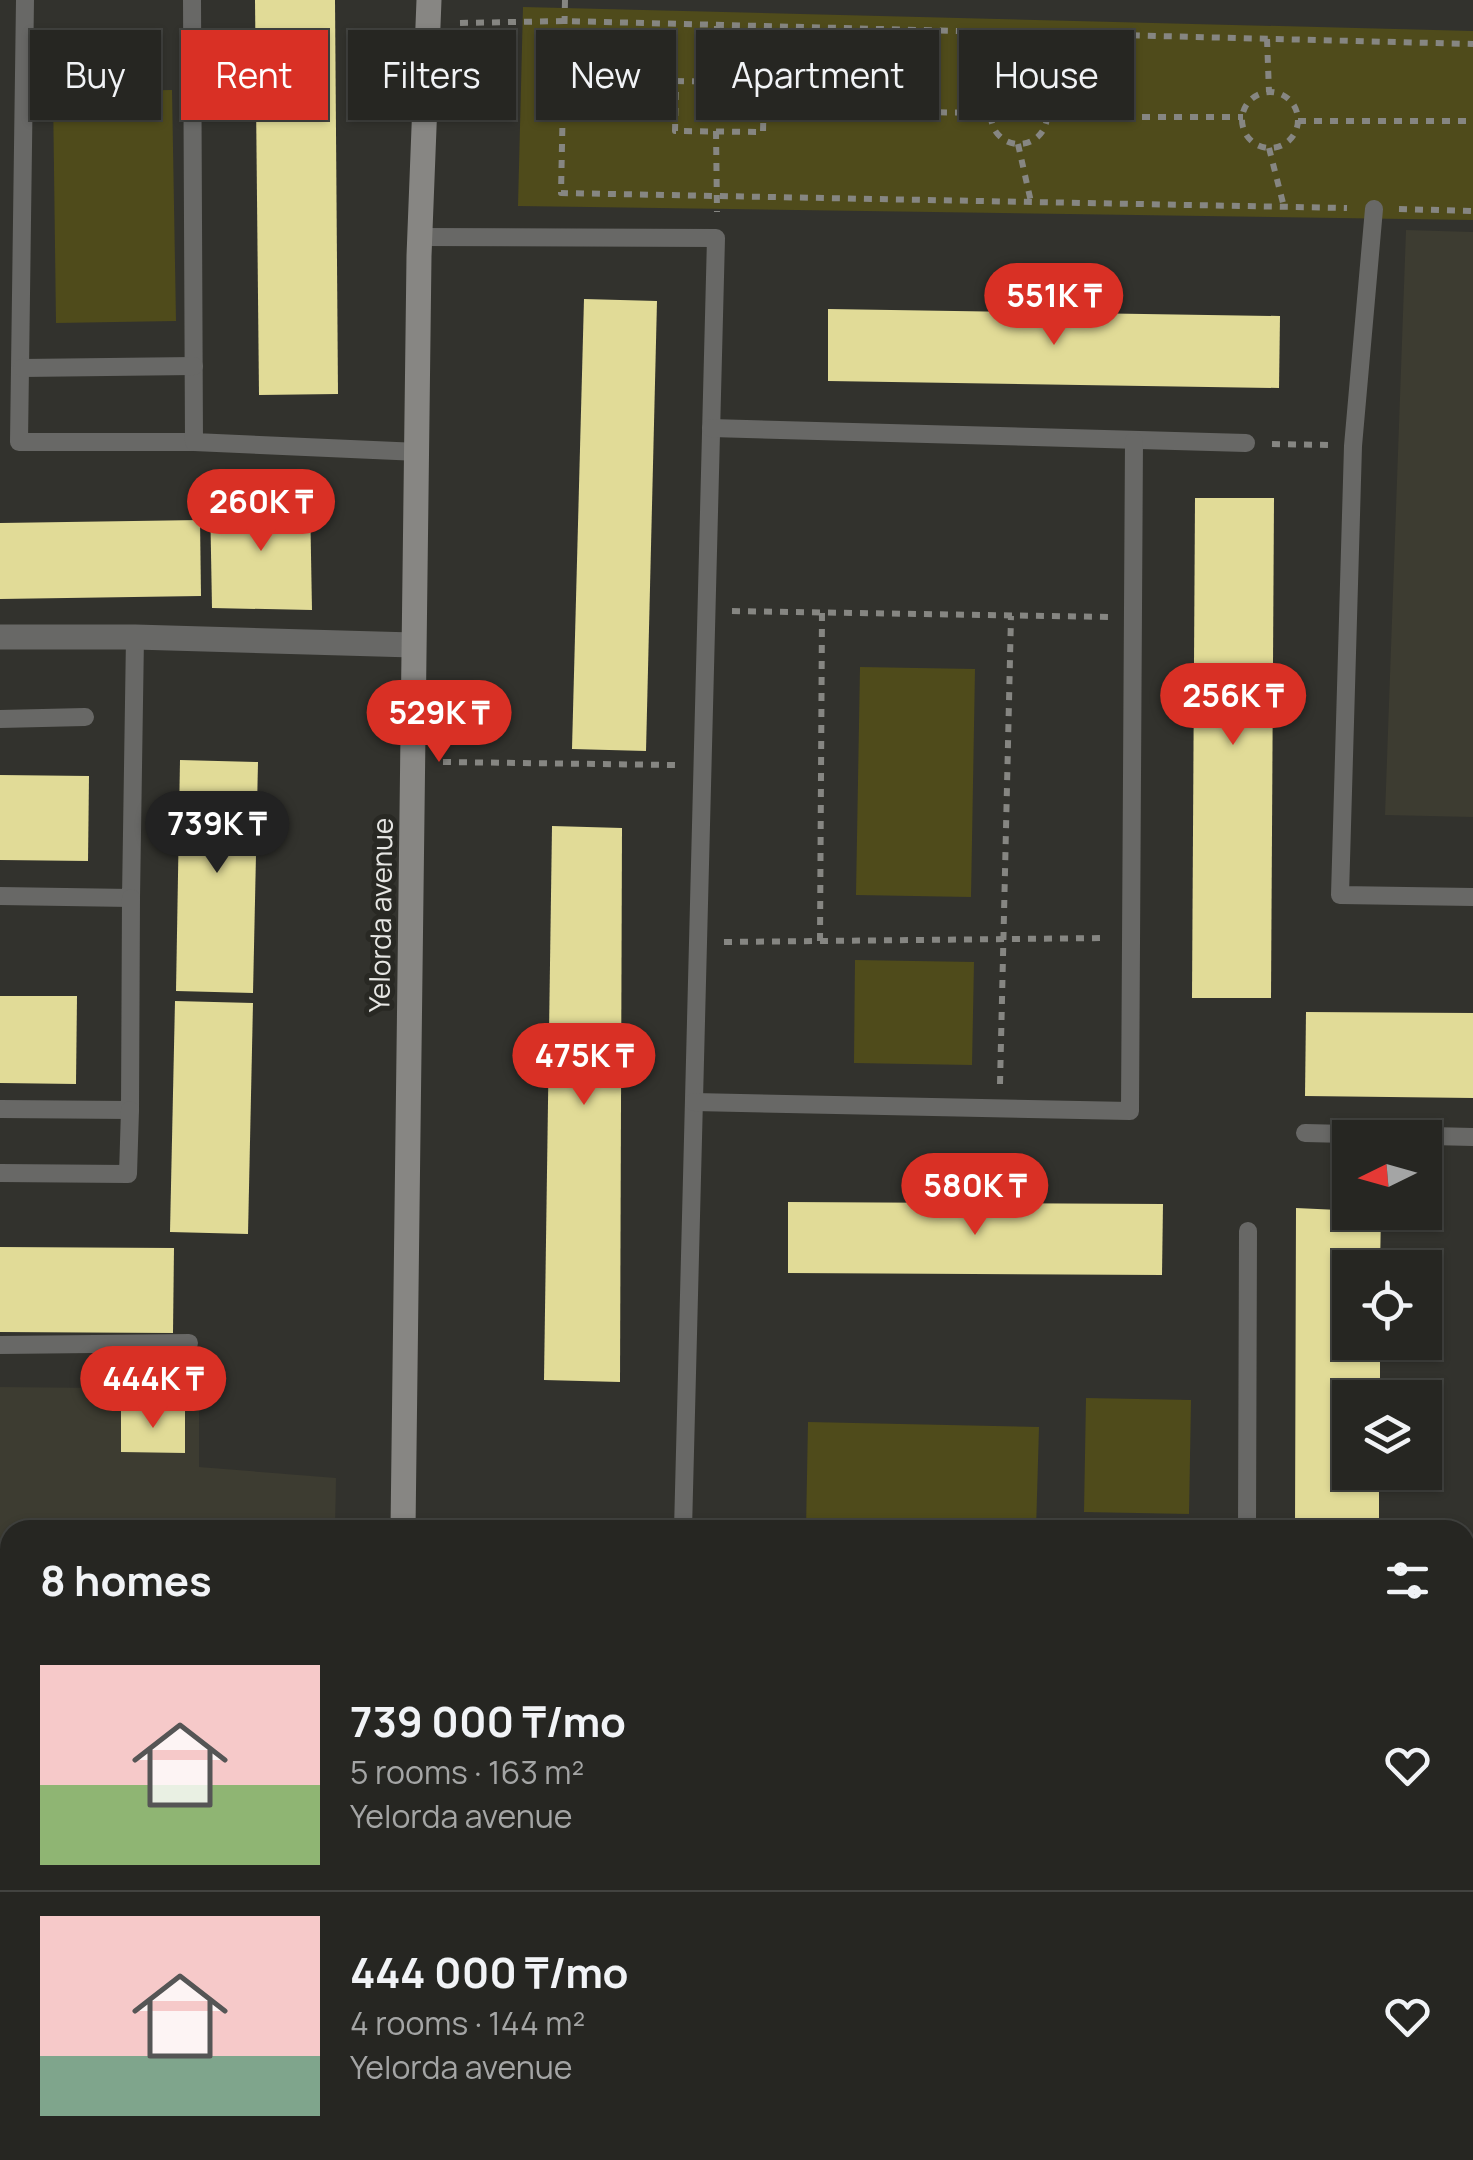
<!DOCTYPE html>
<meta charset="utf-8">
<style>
body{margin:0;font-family:Manrope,sans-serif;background:#32322f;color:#f1f3f6;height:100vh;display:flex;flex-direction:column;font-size:38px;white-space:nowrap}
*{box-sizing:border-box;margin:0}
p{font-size:32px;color:#a4a5a5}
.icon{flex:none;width:55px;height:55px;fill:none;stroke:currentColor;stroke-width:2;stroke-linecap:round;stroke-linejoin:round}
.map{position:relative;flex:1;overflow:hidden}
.side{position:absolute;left:0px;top:1520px;width:1475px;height:640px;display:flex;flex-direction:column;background:#262622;border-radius:30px 30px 0 0;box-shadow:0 2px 8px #0004,0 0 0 2px #424340}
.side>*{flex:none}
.guide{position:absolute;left:30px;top:30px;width:1415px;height:90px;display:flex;gap:20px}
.needle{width:65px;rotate:265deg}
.fabs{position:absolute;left:1332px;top:1120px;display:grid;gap:20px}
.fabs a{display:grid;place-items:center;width:110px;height:110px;border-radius:0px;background:#262622;box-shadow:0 2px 8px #0004,0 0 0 2px #424340;font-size:50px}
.price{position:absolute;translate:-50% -85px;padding:0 22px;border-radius:35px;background:#d93025;color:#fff;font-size:32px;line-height:65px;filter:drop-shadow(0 2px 5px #0008)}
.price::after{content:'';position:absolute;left:50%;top:60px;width:30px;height:22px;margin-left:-15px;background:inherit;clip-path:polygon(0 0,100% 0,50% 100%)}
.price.active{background:#222;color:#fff}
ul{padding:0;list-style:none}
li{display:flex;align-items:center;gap:30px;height:250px;padding:0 40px}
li+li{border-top:2px solid #424340}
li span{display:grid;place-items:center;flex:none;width:280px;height:200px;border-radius:0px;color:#555}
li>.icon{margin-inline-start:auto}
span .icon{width:120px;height:120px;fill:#fffc;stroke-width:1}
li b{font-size:42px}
h2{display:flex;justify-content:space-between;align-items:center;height:120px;padding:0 40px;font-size:42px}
.chip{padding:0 35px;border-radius:0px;background:#262622;box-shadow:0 2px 8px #0004,0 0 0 2px #424340;font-size:35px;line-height:90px}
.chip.active{background:#d93025;color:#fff}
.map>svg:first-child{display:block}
.built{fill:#3d3c31}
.green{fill:#4f4b1b}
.building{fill:#e1db97}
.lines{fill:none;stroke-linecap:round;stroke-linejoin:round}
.path{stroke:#868682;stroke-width:6;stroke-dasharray:8 8;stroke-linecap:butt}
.lane{stroke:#686866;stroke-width:18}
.street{stroke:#686866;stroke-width:25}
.secondary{stroke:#878683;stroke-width:25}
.labels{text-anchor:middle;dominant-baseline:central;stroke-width:10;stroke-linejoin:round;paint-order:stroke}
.street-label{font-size:28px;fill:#e7e7e4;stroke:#282823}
</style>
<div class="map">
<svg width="1473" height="2160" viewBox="0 0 1473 2160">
<rect width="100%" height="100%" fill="#32322d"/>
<g class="built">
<polygon points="1406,230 1473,232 1473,817 1385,815"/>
<polygon points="0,1387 199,1389 199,1467 336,1478 335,1530 10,1530 10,2062 0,2061"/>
<rect x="505" y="2150" width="817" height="10"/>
</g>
<g class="green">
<polygon points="523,7 1473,31 1473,220 518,206"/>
<polygon points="172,90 176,321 56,323 53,92"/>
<polygon points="860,667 975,669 971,897 856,895"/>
<polygon points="855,960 974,962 972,1065 854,1063"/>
<polygon points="1086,1398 1191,1400 1189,1514 1084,1512"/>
<polygon points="808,1422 1039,1427 1036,1530 806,1530"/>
<rect x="817" y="2150" width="271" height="10"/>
</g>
<g class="building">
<polygon points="255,0 335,0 338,394 259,395"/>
<polygon points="584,299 657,301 646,751 572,749"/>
<polygon points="828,309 1280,316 1279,388 828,381"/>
<polygon points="210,497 310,499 312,610 212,608"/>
<polygon points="1195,498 1274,498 1271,998 1192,998"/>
<polygon points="200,520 201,596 0,599 0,523"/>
<polygon points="180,760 258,762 253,993 176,991"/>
<polygon points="0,775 89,776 88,861 0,860"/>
<polygon points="552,826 622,828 620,1382 544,1380"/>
<polygon points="0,996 77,996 76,1084 0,1083"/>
<polygon points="175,1001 253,1003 248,1234 170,1232"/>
<polygon points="1306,1012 1473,1013 1473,1098 1305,1096"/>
<polygon points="788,1202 1163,1204 1162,1275 788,1273"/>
<polygon points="1296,1208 1381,1212 1380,1268 1350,1268 1350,1342 1380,1342 1380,1398 1350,1398 1350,1472 1379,1472 1379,1530 1295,1530"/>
<polygon points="0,1247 174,1248 173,1333 0,1332"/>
<polygon points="121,1409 185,1409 185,1453 121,1452"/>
<polygon points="10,1541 10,1944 0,1953 0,1551"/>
<rect x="1465" y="1682" width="8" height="67"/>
</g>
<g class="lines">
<g class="path">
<polyline points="565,0 561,193 1347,208"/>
<polyline points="460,23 565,21 1473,44"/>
<polyline points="1267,39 1269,92"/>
<polygon points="676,81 764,83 763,132 675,131"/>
<polyline points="716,82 717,25"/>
<polyline points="1017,88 1017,33"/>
<circle cx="1019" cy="116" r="28"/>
<circle cx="1270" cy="120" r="28"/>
<polyline points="563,104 676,107"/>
<polyline points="763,110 991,113"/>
<polyline points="1046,117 1243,117"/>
<polyline points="1298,121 1473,121"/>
<polyline points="716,131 717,212"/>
<polyline points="1018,144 1031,202"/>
<polyline points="1269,148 1284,207"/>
<polyline points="1399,209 1473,211"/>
<polyline points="1272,444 1330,445"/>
<polyline points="732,611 1110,617"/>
<polyline points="443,762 675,765"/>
<polyline points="820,941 822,613"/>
<polyline points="724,942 1106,938"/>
<polyline points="1000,1084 1011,616"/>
<polyline points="537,2160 537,2150"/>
<polyline points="1201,2160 1205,2150"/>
</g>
<g class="lane">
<polyline points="25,0 19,442 194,442"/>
<polyline points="192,0 194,442 419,452"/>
<polyline points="1374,209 1353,446 1340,895 1473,897"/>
<polyline points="420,237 716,238 683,1530"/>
<polyline points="22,368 194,366"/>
<polyline points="711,428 1246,443"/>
<polyline points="0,719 85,717"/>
<polyline points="0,896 131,898 135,637"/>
<polyline points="694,1102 1130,1111 1134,441"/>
<polyline points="0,1109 130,1110 131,898"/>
<polyline points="1305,1133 1473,1137"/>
<polyline points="0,1173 128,1174 130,1110"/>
<polyline points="0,1345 189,1343"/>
<polyline points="1247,1530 1248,1231"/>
<polyline points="1465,1602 1473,1603"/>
</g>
<g class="street">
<polyline points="0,637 135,637 413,645"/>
<polyline points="1465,1854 1473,1854"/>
<polyline points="0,2108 10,2109"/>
</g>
<g class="secondary">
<polyline points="403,1530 419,256 429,0"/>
<polyline points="387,2160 387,2150"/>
</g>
</g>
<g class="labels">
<g class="street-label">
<text transform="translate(380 915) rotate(-89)">Yelorda avenue</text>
</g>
</g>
</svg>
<div class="fabs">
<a><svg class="needle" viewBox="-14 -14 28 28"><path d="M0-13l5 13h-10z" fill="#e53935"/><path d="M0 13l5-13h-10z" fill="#a4a5a5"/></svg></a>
<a><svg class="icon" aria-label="locate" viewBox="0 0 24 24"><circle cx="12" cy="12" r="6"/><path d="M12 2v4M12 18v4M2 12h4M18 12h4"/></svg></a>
<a><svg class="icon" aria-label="layers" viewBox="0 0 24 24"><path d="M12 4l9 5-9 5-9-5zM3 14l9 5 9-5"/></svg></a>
</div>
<b class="price" style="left:1054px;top:348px">551K ₸</b>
<b class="price" style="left:261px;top:554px">260K ₸</b>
<b class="price" style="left:1233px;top:748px">256K ₸</b>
<b class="price" style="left:439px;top:765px">529K ₸</b>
<b class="price active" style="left:217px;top:876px">739K ₸</b>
<b class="price" style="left:584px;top:1108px">475K ₸</b>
<b class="price" style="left:975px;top:1238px">580K ₸</b>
<b class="price" style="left:153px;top:1431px">444K ₸</b>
<div class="guide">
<a class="chip">Buy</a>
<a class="chip active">Rent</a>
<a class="chip">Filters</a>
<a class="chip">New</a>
<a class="chip">Apartment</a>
<a class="chip">House</a>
</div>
<section class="side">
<h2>8 homes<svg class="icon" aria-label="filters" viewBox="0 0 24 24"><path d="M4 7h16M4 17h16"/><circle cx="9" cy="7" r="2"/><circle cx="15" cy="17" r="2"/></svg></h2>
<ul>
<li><span style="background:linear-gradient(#f6c9c9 60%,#8fb573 0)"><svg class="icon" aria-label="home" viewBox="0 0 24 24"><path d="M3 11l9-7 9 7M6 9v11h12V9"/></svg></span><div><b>739 000 ₸/mo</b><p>5 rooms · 163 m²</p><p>Yelorda avenue</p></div><svg class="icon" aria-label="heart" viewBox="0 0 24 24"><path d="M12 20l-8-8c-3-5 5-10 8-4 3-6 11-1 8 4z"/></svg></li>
<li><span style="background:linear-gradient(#f6c9c9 70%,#7fa58c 0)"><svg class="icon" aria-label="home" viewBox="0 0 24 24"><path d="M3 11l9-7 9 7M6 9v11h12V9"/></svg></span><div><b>444 000 ₸/mo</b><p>4 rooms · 144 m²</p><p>Yelorda avenue</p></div><svg class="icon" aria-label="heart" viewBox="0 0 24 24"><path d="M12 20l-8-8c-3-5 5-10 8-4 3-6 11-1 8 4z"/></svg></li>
</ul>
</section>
</div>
